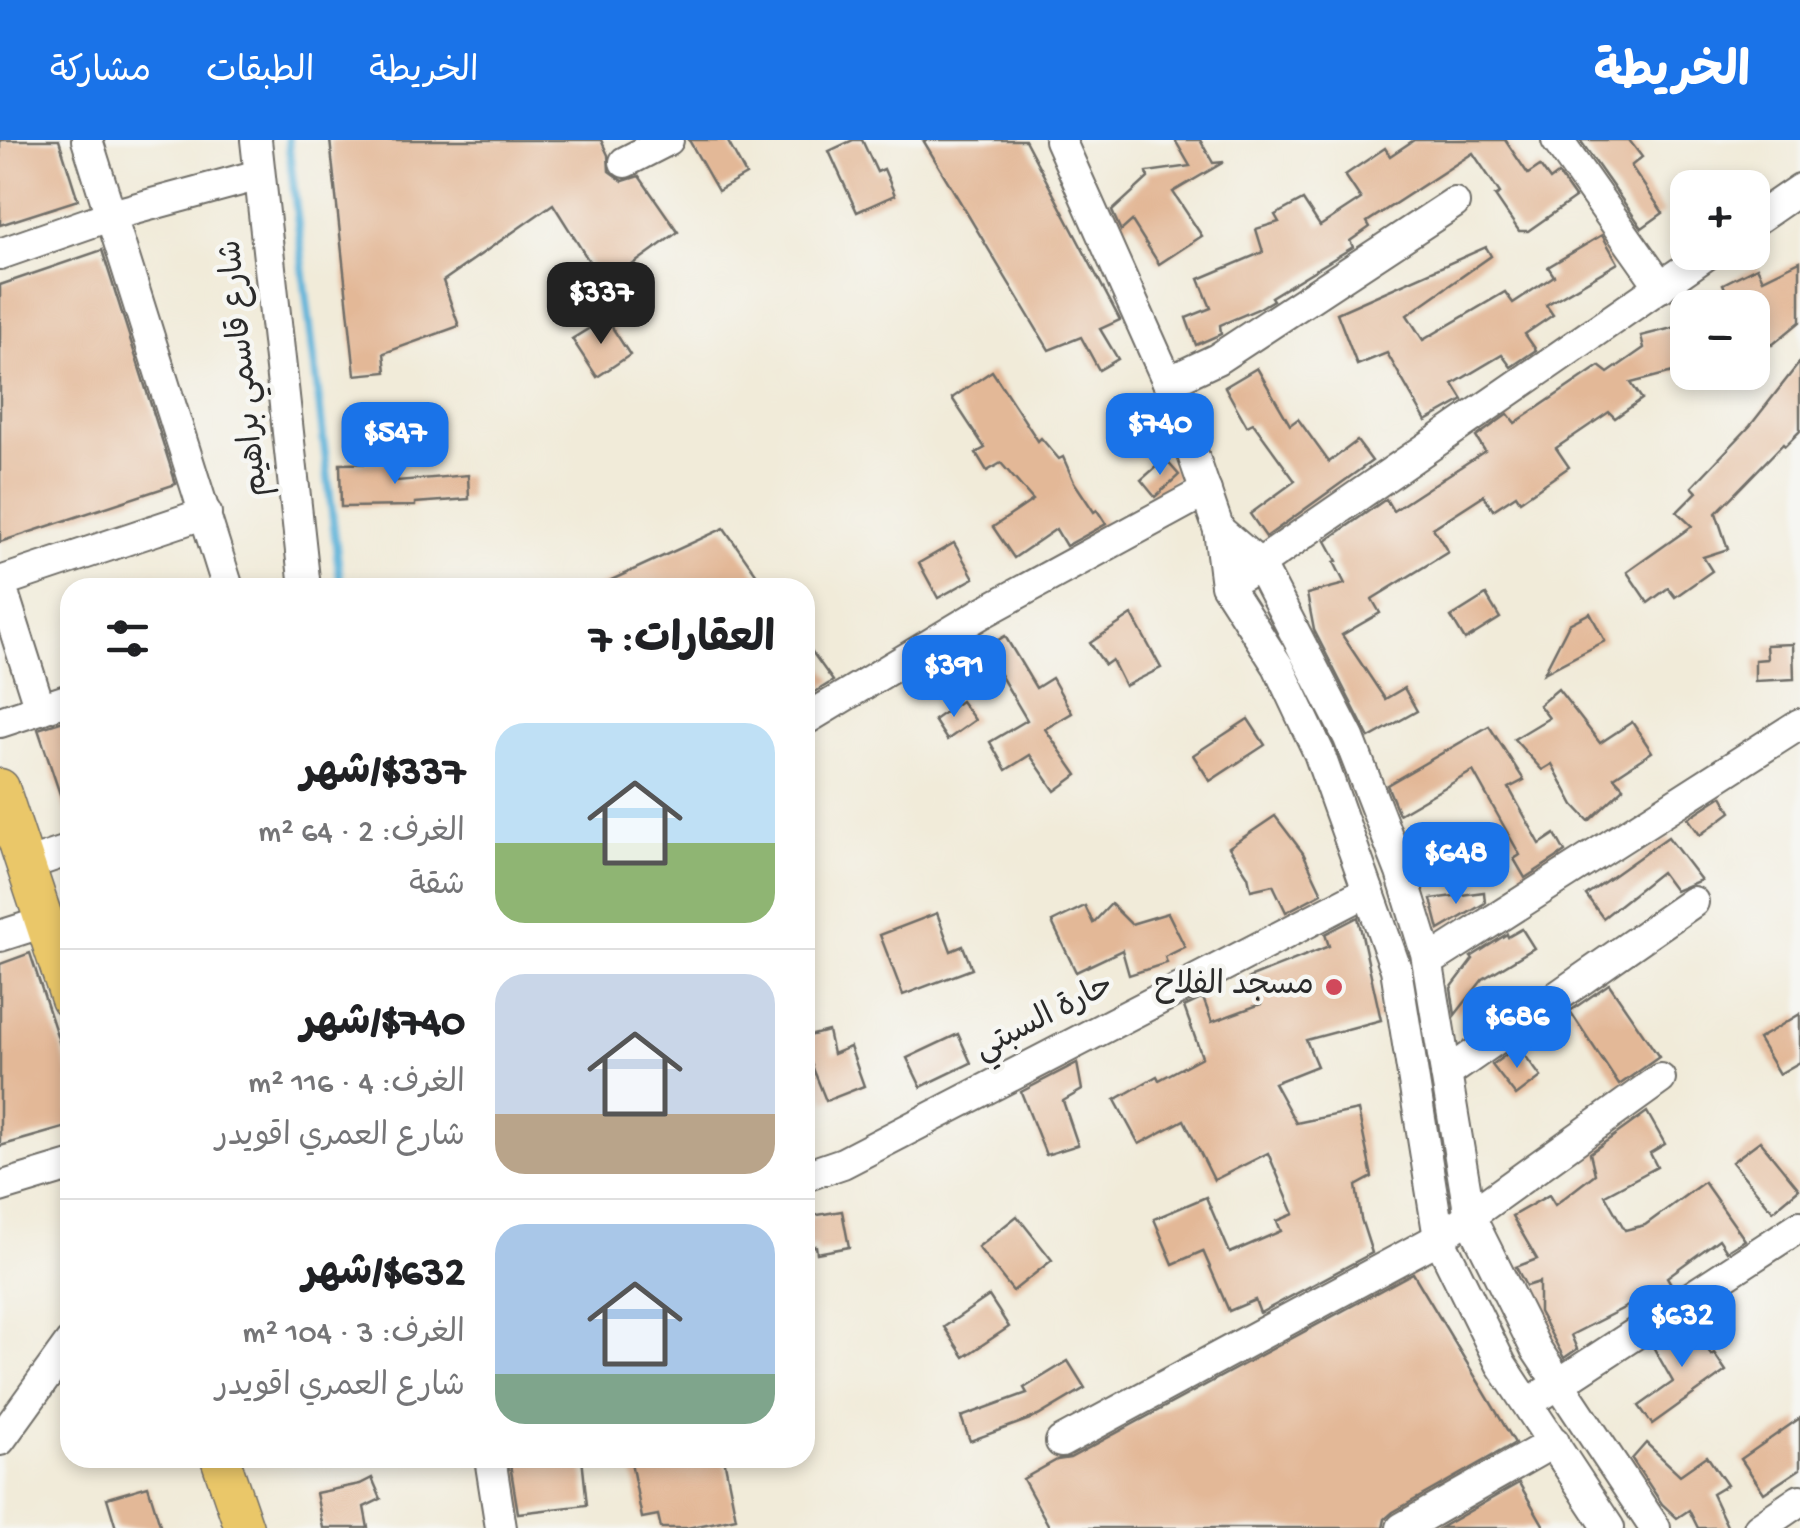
<!DOCTYPE html>
<html lang="ar">
<meta charset="utf-8">
<style>
body{margin:0;font-family:"Gochi Hand","Playpen Sans Arabic",sans-serif;background:#f6f6f6;color:#202124;direction:rtl;height:100vh;display:flex;flex-direction:column;font-size:38px;white-space:nowrap}
*{box-sizing:border-box;margin:0}
p{font-size:32px;color:#757577}
.icon{flex:none;width:55px;height:55px;fill:none;stroke:currentColor;stroke-width:2;stroke-linecap:round;stroke-linejoin:round}
.map{position:relative;flex:1;overflow:hidden;direction:ltr}
.side{position:absolute;left:60px;top:438px;width:755px;height:890px;display:flex;flex-direction:column;background:#fff;border-radius:30px;box-shadow:0 5px 15px #0003;direction:rtl}
.side>*{flex:none}
.buttons{position:absolute;left:1670px;top:30px;display:grid;gap:20px}
.buttons a{display:grid;place-items:center;width:100px;height:100px;border-radius:20px;background:#fff;box-shadow:0 5px 15px #0003;font-size:50px}
.price{position:absolute;translate:-50% -85px;padding:0 22px;border-radius:20px;background:#1a73e8;color:#fff;font-size:32px;line-height:65px;filter:drop-shadow(0 2px 5px #0008)}
.price::after{content:'';position:absolute;left:50%;top:60px;width:30px;height:22px;margin-left:-15px;background:inherit;clip-path:polygon(0 0,100% 0,50% 100%)}
.price.current{background:#222;color:#fff}
ul{padding:0;list-style:none}
li{display:flex;align-items:center;gap:30px;height:250px;padding:0 40px}
li+li{border-top:2px solid #e0e0e0}
li span{display:grid;place-items:center;flex:none;width:280px;height:200px;border-radius:30px;color:#555}
li>.icon{margin-inline-start:auto}
span .icon{width:120px;height:120px;fill:#fffc;stroke-width:1}
li b{font-size:42px}
h2{display:flex;justify-content:space-between;align-items:center;height:120px;padding:0 40px;font-size:42px}
header{display:flex;align-items:center;gap:60px;box-sizing:border-box;height:140px;padding:0 50px;background:#1a73e8;color:#fff}
header strong{font-size:48px}
nav{display:flex;gap:55px;margin-inline-start:auto;font-size:35px}
.map>svg:first-child{display:block}
.lines{fill:none;stroke-linecap:round;stroke-linejoin:round}
.stream{stroke:#5db3d9;stroke-width:8}
.building{fill:#e3b897}
.minor-casing{stroke:#706e68;stroke-width:34}
.major-casing{stroke:#706e68;stroke-width:41}
.minor{stroke:#fff;stroke-width:30}
.major{stroke:#eac769;stroke-width:38}
.poi-dot{fill:#d1495b;stroke:#f6f6f2;stroke-width:4}
.labels{text-anchor:middle;dominant-baseline:central;stroke-width:9;stroke-linejoin:round;paint-order:stroke}
.street-label{font-size:32px;fill:#2b2b2b;stroke:#f6f6f2}
.poi-label{font-size:32px;fill:#2b2b2b;stroke:#f6f6f2;text-anchor:end}
</style>
<header>
<strong>الخريطة</strong>
<nav><a>الخريطة</a><a>الطبقات</a><a>مشاركة</a></nav>
</header>
<div class="map">
<svg width="1800" height="1388" viewBox="0 0 1800 1388">
<rect width="100%" height="100%" fill="#f6f6f2"/>
<filter id="ink" filterUnits="userSpaceOnUse"><feTurbulence type="fractalNoise" baseFrequency=".01" numOctaves="2"/><feDisplacementMap in="SourceGraphic" scale="20" xChannelSelector="R" yChannelSelector="G"/><feConvolveMatrix kernelMatrix="1 2 1 2 8 2 1 2 1" color-interpolation-filters="sRGB"/></filter>
<filter id="wash" filterUnits="userSpaceOnUse"><feTurbulence type="fractalNoise" baseFrequency=".0048" numOctaves="4" result="noise"/><feDisplacementMap in="SourceGraphic" scale="40" xChannelSelector="R" yChannelSelector="G"/><feGaussianBlur stdDeviation="2.25" result="paint"/><feColorMatrix in="noise" values="0 0 0 0 0 0 0 0 0 0 0 0 0 0 0 0 0 1.4 0 .05"/><feComposite in="paint" operator="in"/></filter>
<g filter="url(#wash)">
<rect width="100%" height="100%" fill="#f1ebd9"/>
<g class="lines">
<polyline class="stream" points="288,0 341,448"/>
</g>
<g id="blocks">
<g class="building">
<polygon points="0,0 59,0 78,60 0,85"/>
<polygon points="330,0 601,0 608,15 609,31 623,41 639,36 678,92 604,145 553,64 443,141 459,186 384,213 386,232 355,235"/>
<polygon points="689,0 727,0 746,35 718,51"/>
<polygon points="853,0 862,0 877,32 884,29 895,55 857,72 829,11"/>
<polygon points="923,0 1025,0 1120,180 1100,189 1118,219 1099,230 1081,197 1049,210"/>
<polygon points="1175,0 1200,0 1213,23 1224,22 1173,52 1202,96 1159,124 1132,81 1121,91 1112,71 1148,38 1147,32 1190,26"/>
<polygon points="1414,0 1505,0 1528,34 1540,26 1550,40 1558,34 1575,58 1528,91 1519,91 1495,56 1500,53 1473,13 1367,82 1370,87 1350,101 1353,107 1271,157 1273,160 1258,169 1220,185 1221,194 1196,205 1186,178 1211,168 1199,139 1263,112 1256,89 1279,82 1275,75 1303,60 1320,86 1361,59 1345,35 1385,8 1390,16"/>
<polygon points="1580,0 1629,0 1642,17 1631,26 1663,73 1642,88"/>
<polygon points="1602,95 1618,123 1546,165 1553,175 1525,194 1536,210 1511,227 1502,215 1453,244 1463,260 1426,281 1387,213 1357,225 1337,173 1486,107 1491,116 1407,175 1423,200 1505,152 1513,163 1554,136 1548,127"/>
<polygon points="102,110 176,344 0,402 0,145"/>
<polygon points="1800,121 1800,182 1772,205 1752,182 1752,168 1734,168 1723,144 1757,127 1763,139"/>
<polygon points="606,178 630,215 597,237 572,199"/>
<polygon points="1680,186 1688,228 1631,243 1642,259 1615,278 1609,272 1556,308 1569,327 1520,361 1516,355 1493,370 1484,355 1433,388 1448,412 1372,459 1380,473 1342,495 1385,559 1404,548 1417,571 1369,598 1314,490 1307,454 1345,444 1334,422 1337,421 1326,401 1386,359 1393,371 1485,311 1476,297 1508,274 1515,283 1599,226 1608,233 1644,208 1641,196"/>
<polygon points="1800,222 1800,291 1785,306 1783,304 1716,373 1728,409 1703,417 1712,431 1675,457 1668,448 1648,463 1627,432 1692,386 1677,372 1697,352 1692,347 1750,286"/>
<polygon points="1257,228 1290,285 1298,279 1329,322 1357,301 1372,321 1266,397 1250,374 1295,341 1253,283 1247,286 1225,247"/>
<polygon points="992,231 1038,301 1041,298 1059,319 1063,317 1074,342 1094,372 1097,370 1106,384 1066,406 1056,389 1014,418 993,387 1033,360 1001,323 987,331 976,313 985,308 952,258"/>
<polygon points="1165,319 1179,335 1155,357 1141,340"/>
<polygon points="396,323 397,341 468,335 469,359 415,363 415,366 341,367 340,324"/>
<polygon points="724,388 766,448 594,448"/>
<polygon points="954,403 974,438 938,458 919,423"/>
<polygon points="1486,455 1500,478 1465,500 1451,477"/>
<polygon points="1590,473 1605,501 1544,533 1569,484"/>
<polygon points="1132,475 1161,528 1125,546 1112,520 1105,525 1090,503"/>
<polygon points="1005,496 1036,548 1052,538 1072,573 1045,589 1077,635 1055,651 1030,615 1006,630 990,602 1027,580 995,526 979,536 968,518"/>
<polygon points="805,502 833,541 805,558"/>
<polygon points="1793,504 1794,539 1755,541 1755,520 1767,519 1766,505"/>
<polygon points="1558,549 1600,603 1632,582 1652,612 1614,637 1624,648 1589,681 1574,665 1552,624 1542,630 1514,599 1549,578 1539,565"/>
<polygon points="961,561 975,580 947,600 934,580"/>
<polygon points="70,579 70,672 66,672 38,589"/>
<polygon points="1248,579 1265,605 1210,641 1193,615"/>
<polygon points="1489,586 1524,640 1509,648 1540,704 1555,694 1565,712 1525,738 1514,719 1520,715 1473,631 1399,674 1387,645"/>
<polygon points="1722,656 1731,672 1700,695 1688,678"/>
<polygon points="1275,676 1303,713 1322,753 1286,772 1273,745 1251,750 1248,736 1229,707"/>
<polygon points="1668,697 1701,740 1675,751 1661,732 1603,778 1586,755"/>
<polygon points="1484,752 1485,763 1439,790 1431,759"/>
<polygon points="1111,764 1131,784 1168,773 1185,807 1165,817 1167,823 1129,835 1122,810 1076,832 1052,782 1085,766 1093,783"/>
<polygon points="937,773 951,811 963,806 972,829 903,855 880,795"/>
<polygon points="1358,777 1381,880 1306,900 1317,926 1274,943 1296,983 1358,970 1372,1037 1356,1046 1361,1079 1372,1113 1260,1173 1255,1160 1229,1171 1203,1111 1173,1124 1154,1079 1206,1057 1230,1113 1281,1091 1277,1081 1294,1074 1268,1013 1214,1040 1184,980 1139,1004 1115,960 1157,936 1159,940 1202,917 1184,867 1203,858 1212,882 1261,864 1249,838 1329,806 1325,794"/>
<polygon points="1522,789 1534,808 1483,839 1455,875 1451,848 1473,819 1471,817 1507,794 1508,797"/>
<polygon points="30,813 70,935 70,986 0,1006 0,824"/>
<polygon points="1609,844 1659,917 1619,945 1570,871"/>
<polygon points="1800,874 1800,922 1779,934 1758,899"/>
<polygon points="828,891 833,914 850,907 864,946 826,961 805,908 805,897"/>
<polygon points="958,894 971,923 921,947 907,918"/>
<polygon points="1518,906 1541,937 1516,956 1492,925"/>
<polygon points="1077,923 1082,950 1063,961 1078,1005 1046,1015 1021,952"/>
<polygon points="1647,972 1665,1004 1650,1013 1657,1027 1605,1055 1625,1090 1645,1085 1704,1042 1745,1100 1727,1111 1719,1099 1667,1137 1673,1147 1634,1172 1630,1165 1571,1195 1577,1209 1564,1218 1539,1172 1539,1142 1526,1146 1516,1127 1537,1119 1512,1076 1549,1055 1555,1065 1595,1034 1590,1013"/>
<polygon points="1760,1001 1799,1049 1773,1071 1732,1022"/>
<polygon points="842,1071 849,1107 817,1113 816,1106 805,1108 805,1077"/>
<polygon points="1017,1076 1052,1120 1013,1151 978,1107"/>
<polygon points="1413,1133 1515,1303 1393,1372 1385,1379 1383,1388 1050,1388 1023,1339 1057,1320 1070,1318"/>
<polygon points="989,1156 1009,1187 964,1217 944,1187"/>
<polygon points="1691,1180 1711,1215 1714,1213 1726,1231 1652,1284 1639,1266 1673,1242 1652,1205"/>
<polygon points="1068,1221 1085,1248 1038,1276 970,1301 961,1277 1027,1253 1024,1248"/>
<polygon points="1800,1278 1800,1329 1764,1353 1741,1319"/>
<polygon points="1646,1303 1680,1335 1707,1316 1727,1345 1712,1354 1728,1388 1698,1388 1689,1370 1677,1378 1662,1364 1632,1319"/>
<polygon points="509,1318 582,1318 587,1365 518,1373"/>
<polygon points="653,1318 724,1318 736,1378 687,1388 661,1388 658,1375 642,1378 631,1322"/>
<polygon points="372,1338 381,1359 364,1367 368,1388 323,1388 316,1353 360,1344"/>
<polygon points="1519,1343 1545,1388 1440,1388"/>
<polygon points="148,1346 161,1388 116,1388 107,1358"/>
</g>
</g>
</g>
<g filter="url(#ink)">
<use href="#blocks" fill-opacity="0" stroke="#706e68" stroke-width="2.5"/>
<g class="lines">
<defs>
<g id="minor">
<polyline points="87,0 228,448"/>
<polyline points="256,0 305,448"/>
<polyline points="1060,0 1168,242 1219,390 1226,445 1278,526 1319,613 1396,829 1439,1098 1501,1224 1609,1388"/>
<polyline points="1557,0 1661,147"/>
<polyline points="625,22 668,0"/>
<polyline points="1752,82 1800,49"/>
<polyline points="0,114 112,75 259,35"/>
<polyline points="1168,242 1217,219 1454,63"/>
<polyline points="1219,390 1260,425 1349,598 1401,732 1426,813 1470,1077 1536,1209 1655,1388"/>
<polyline points="1242,436 1710,112"/>
<polyline points="0,442 206,373"/>
<polyline points="0,443 40,569"/>
<polyline points="808,578 982,473 1206,351"/>
<polyline points="0,582 70,559"/>
<polyline points="26,725 70,710"/>
<polyline points="0,796 44,782"/>
<polyline points="1428,822 1800,584"/>
<polyline points="1446,934 1693,762"/>
<polyline points="805,1036 843,1023 1368,751"/>
<polyline points="0,1047 70,1026"/>
<polyline points="1543,1254 1800,1086"/>
<polyline points="0,1300 70,1203"/>
<polyline points="1061,1302 1439,1098 1660,939"/>
<polyline points="490,1318 501,1388"/>
<polyline points="1402,1388 1554,1302"/>
<polyline points="1759,1388 1800,1360"/>
</g>
<g id="major">
<polyline points="0,648 70,859"/>
<polyline points="220,1318 244,1388"/>
</g>
</defs>
<use href="#minor" class="minor-casing"/>
<use href="#major" class="major-casing"/>
<use href="#minor" class="minor"/>
<use href="#major" class="major"/>
</g>
</g>
<circle class="poi-dot" cx="1334" cy="847" r="10"/>
<g class="labels">
<g class="street-label">
<text transform="translate(246 228) rotate(-96)">شارع قاسمي براهيم</text>
<text transform="translate(1045 879) rotate(-27)">حارة السبتي</text>
</g>
<g class="poi-label">
<text x="1314" y="847">مسجد الفلاح</text>
</g>
</g>
</svg>
<div class="buttons">
<a>+</a>
<a>−</a>
</div>
<b class="price current" style="left:601px;top:207px">$337</b>
<b class="price" style="left:1160px;top:338px">$740</b>
<b class="price" style="left:395px;top:347px">$547</b>
<b class="price" style="left:954px;top:580px">$391</b>
<b class="price" style="left:1456px;top:767px">$648</b>
<b class="price" style="left:1517px;top:931px">$686</b>
<b class="price" style="left:1682px;top:1230px">$632</b>
<section class="side">
<h2>العقارات: 7<svg class="icon" aria-label="filters" viewBox="0 0 24 24"><path d="M4 7h16M4 17h16"/><circle cx="9" cy="7" r="2"/><circle cx="15" cy="17" r="2"/></svg></h2>
<ul>
<li><span style="background:linear-gradient(#bfe0f5 60%,#8fb573 0)"><svg class="icon" aria-label="home" viewBox="0 0 24 24"><path d="M3 11l9-7 9 7M6 9v11h12V9"/></svg></span><div><b>$337/شهر</b><p>الغرف: 2 · 64 m²</p><p>شقة</p></div></li>
<li><span style="background:linear-gradient(#c9d6e8 70%,#b9a48a 0)"><svg class="icon" aria-label="home" viewBox="0 0 24 24"><path d="M3 11l9-7 9 7M6 9v11h12V9"/></svg></span><div><b>$740/شهر</b><p>الغرف: 4 · 116 m²</p><p>شارع العمري اقويدر</p></div></li>
<li><span style="background:linear-gradient(#a9c7e8 75%,#7fa58c 0)"><svg class="icon" aria-label="home" viewBox="0 0 24 24"><path d="M3 11l9-7 9 7M6 9v11h12V9"/></svg></span><div><b>$632/شهر</b><p>الغرف: 3 · 104 m²</p><p>شارع العمري اقويدر</p></div></li>
</ul>
</section>
</div>
